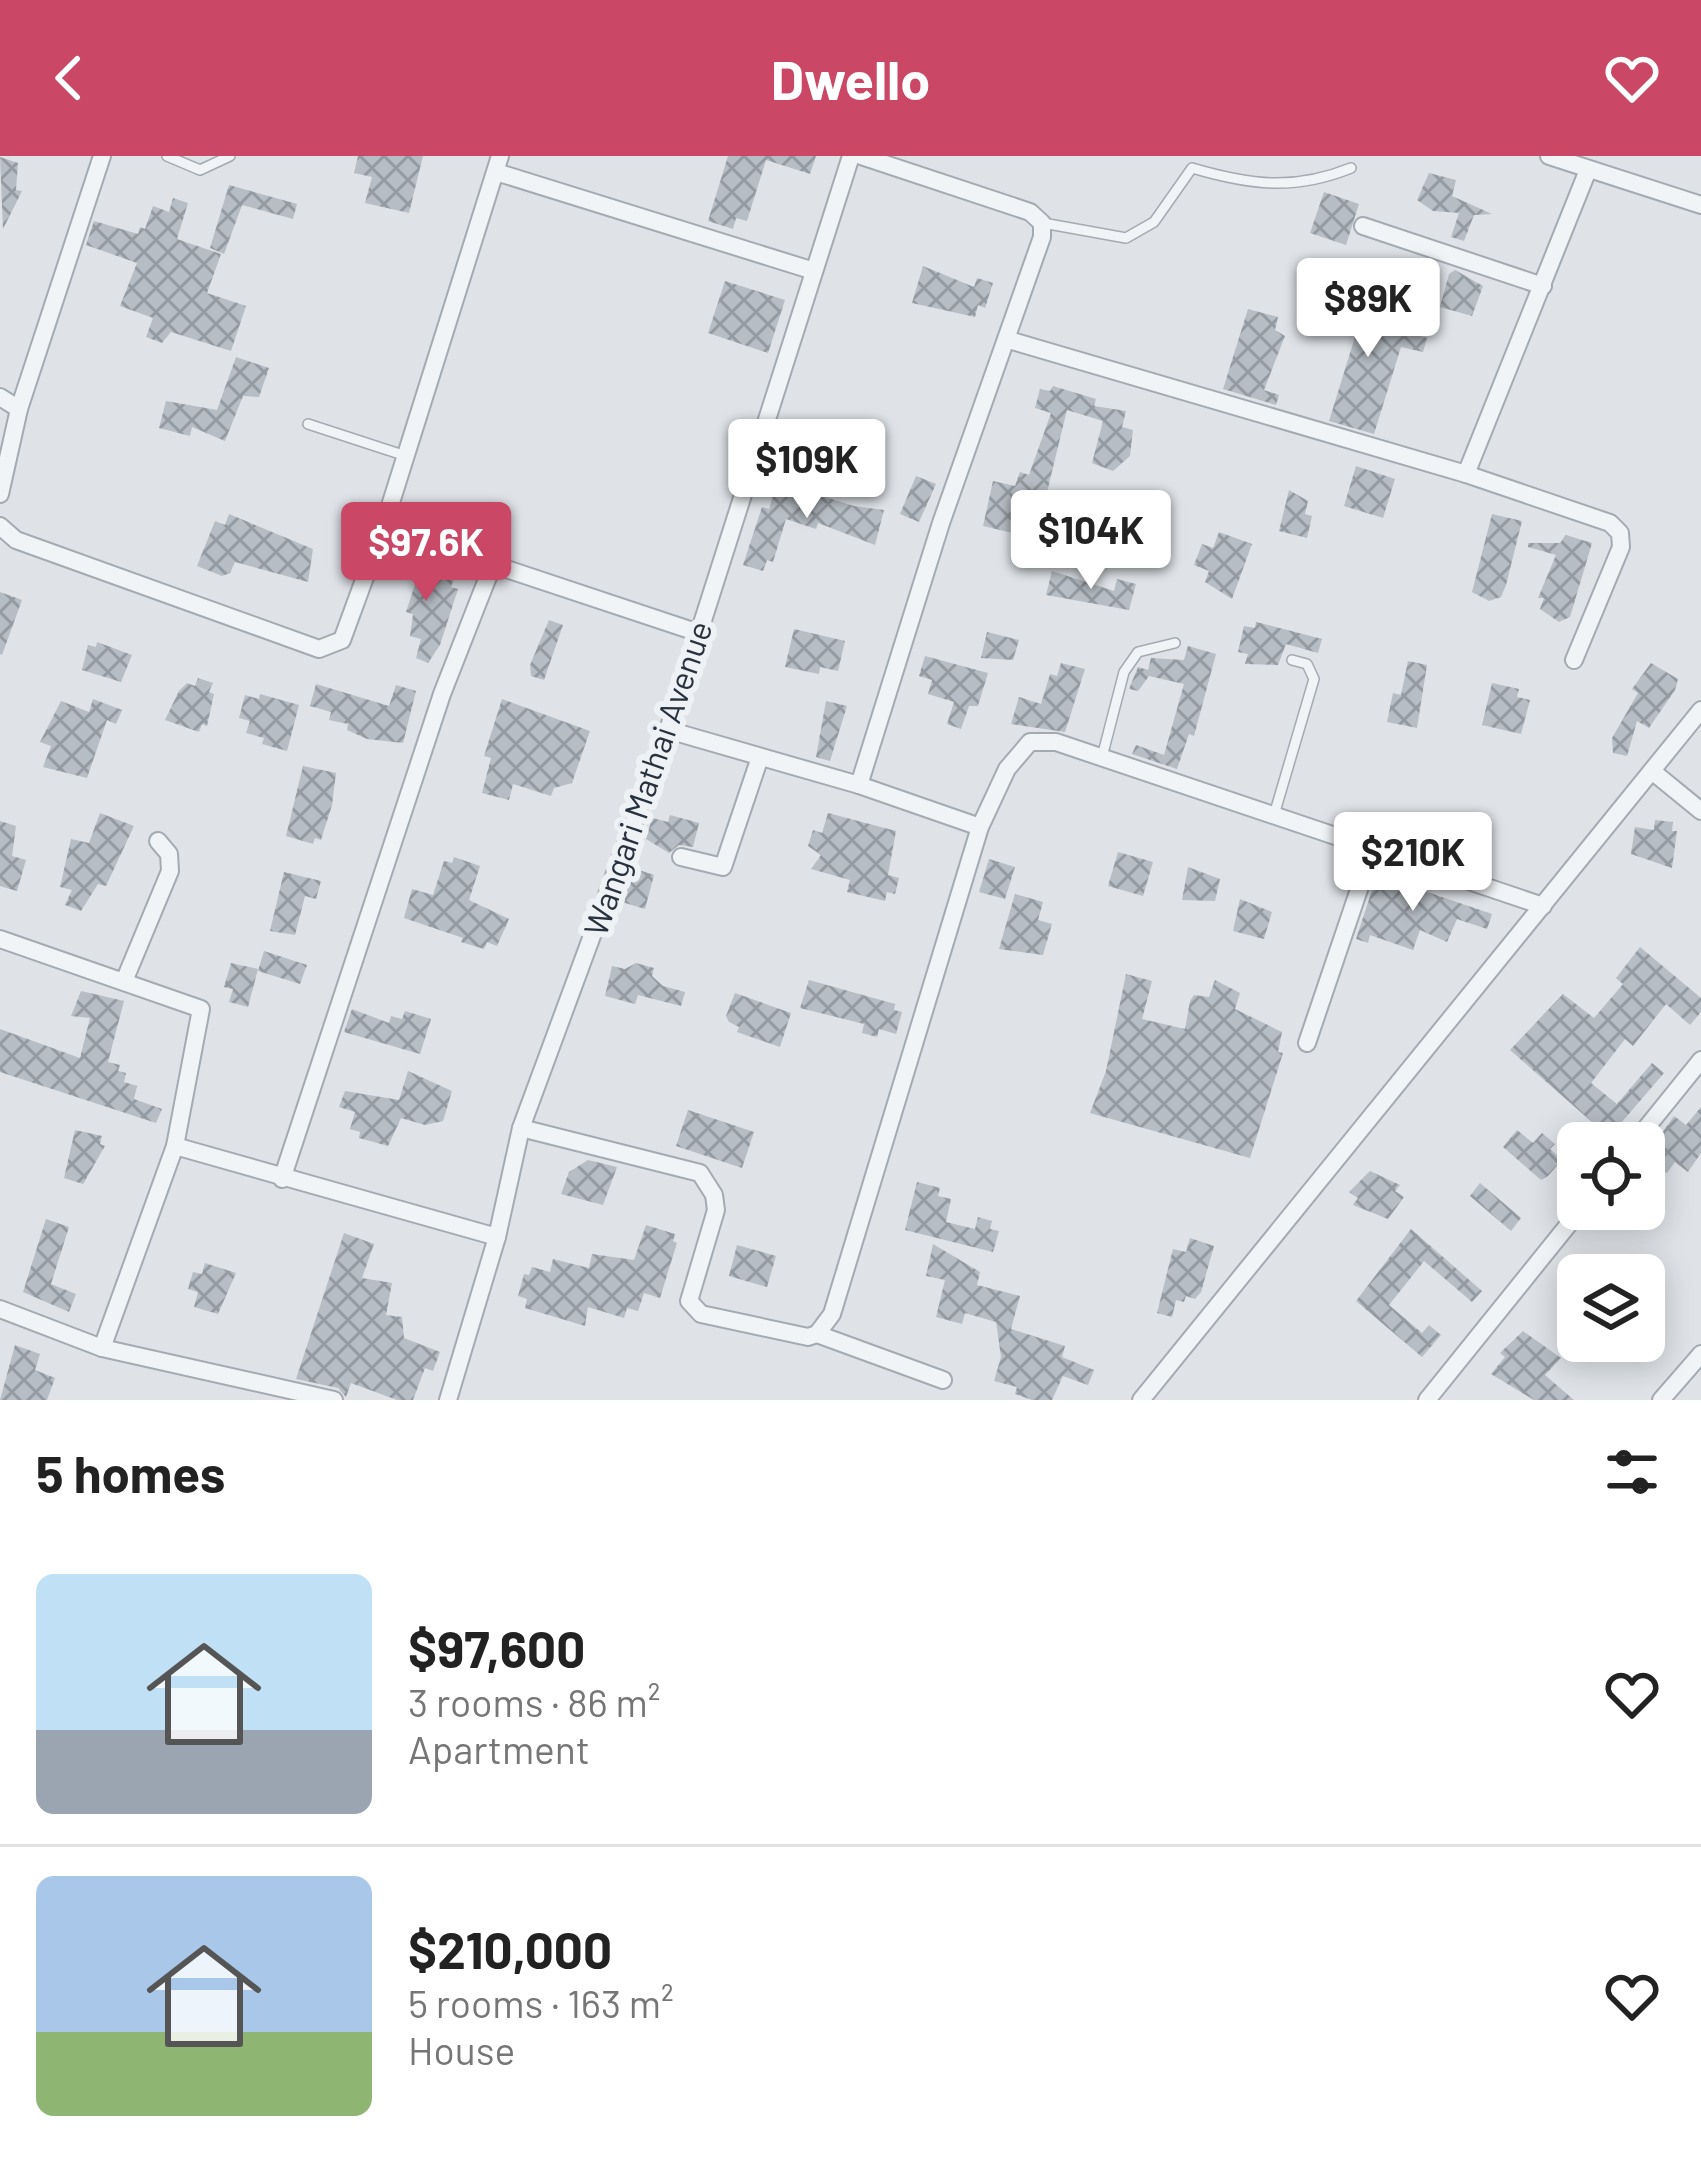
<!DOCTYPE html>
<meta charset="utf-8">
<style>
body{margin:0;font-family:Barlow,sans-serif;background:#f6f6f6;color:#222;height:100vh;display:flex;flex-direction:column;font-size:45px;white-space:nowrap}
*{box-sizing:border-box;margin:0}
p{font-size:39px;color:#767676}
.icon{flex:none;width:66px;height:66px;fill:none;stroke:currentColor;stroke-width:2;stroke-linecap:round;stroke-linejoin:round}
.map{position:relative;height:1244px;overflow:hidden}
.sheet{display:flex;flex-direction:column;background:#fff;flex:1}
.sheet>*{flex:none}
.controls{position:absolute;left:1557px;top:966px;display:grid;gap:24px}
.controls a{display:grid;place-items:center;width:108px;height:108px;border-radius:18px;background:#fff;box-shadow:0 6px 30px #0003;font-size:60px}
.price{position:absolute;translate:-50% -102px;padding:0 27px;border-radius:12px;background:#fff;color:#222;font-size:39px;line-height:78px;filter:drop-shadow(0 3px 6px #0008)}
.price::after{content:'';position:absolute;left:50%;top:72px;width:36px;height:27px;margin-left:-18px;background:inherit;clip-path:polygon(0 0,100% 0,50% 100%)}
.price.active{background:#ca4766;color:#fff}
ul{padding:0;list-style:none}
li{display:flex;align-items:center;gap:36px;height:300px;padding:0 36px}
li+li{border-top:3px solid #e0e0e0}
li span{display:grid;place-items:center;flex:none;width:336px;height:240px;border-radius:18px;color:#555}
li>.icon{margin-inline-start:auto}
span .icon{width:144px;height:144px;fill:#fffc;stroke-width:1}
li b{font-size:51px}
h2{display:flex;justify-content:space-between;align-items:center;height:144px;padding:0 36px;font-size:51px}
header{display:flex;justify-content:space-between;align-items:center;height:156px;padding:0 36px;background:#ca4766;color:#fff;font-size:54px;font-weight:700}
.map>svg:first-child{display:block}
.building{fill:url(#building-cross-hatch)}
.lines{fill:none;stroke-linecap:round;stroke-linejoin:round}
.service-casing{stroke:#a4aab2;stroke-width:12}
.minor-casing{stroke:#a4aab2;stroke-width:20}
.service{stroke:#f1f4f6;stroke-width:9}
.minor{stroke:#f1f4f6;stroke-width:16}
.labels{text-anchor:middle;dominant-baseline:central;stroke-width:12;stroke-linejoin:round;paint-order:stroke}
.street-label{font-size:33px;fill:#28323e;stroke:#eef2f5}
</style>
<header><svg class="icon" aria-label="back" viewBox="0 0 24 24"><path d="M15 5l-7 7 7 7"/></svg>Dwello<svg class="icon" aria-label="heart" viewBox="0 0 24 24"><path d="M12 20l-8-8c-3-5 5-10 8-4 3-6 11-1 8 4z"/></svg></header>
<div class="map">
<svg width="1701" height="1244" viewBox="0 0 1701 1244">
<defs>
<pattern id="building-cross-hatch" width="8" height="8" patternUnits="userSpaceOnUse" patternTransform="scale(3)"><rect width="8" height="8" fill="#b6bdc4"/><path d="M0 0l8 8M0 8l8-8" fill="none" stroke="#949aa1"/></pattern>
</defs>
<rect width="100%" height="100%" fill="#dfe3e8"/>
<g class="building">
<polygon points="358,0 423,0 409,57 365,47 372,21 354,17"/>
<polygon points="728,0 816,0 810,18 766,4 747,65 736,62 733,73 708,65"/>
<polygon points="0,1 18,7 16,34 22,35 3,73"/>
<polygon points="1429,17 1456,24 1452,40 1492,58 1474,59 1464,85 1451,81 1459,57 1433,55 1417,44"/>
<polygon points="229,29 297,48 293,63 242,49 224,98 210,92"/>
<polygon points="1324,36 1359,48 1346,89 1310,77"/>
<polygon points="173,42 188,47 177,83 221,98 207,137 246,150 231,195 171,176 162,187 146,181 153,162 120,150 137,107 86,89 94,65 138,78 140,71 145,73 153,50 169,56"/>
<polygon points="923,110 974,131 977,122 993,127 985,152 978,149 975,161 912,147"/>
<polygon points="1455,114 1483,130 1472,160 1440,151 1449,118"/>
<polygon points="725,125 785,144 768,197 708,177"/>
<polygon points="1345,126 1383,137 1373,167 1427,182 1423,196 1401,191 1374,278 1329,265 1359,168 1338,162 1341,153 1335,151"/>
<polygon points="1248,153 1278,161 1275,174 1285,180 1264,234 1279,239 1276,249 1223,233"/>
<polygon points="236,201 269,212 259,241 243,240 225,285 192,271 190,280 159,272 166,245 217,254"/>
<polygon points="1053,230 1096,243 1094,250 1126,255 1122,271 1133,274 1130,300 1113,315 1092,307 1103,265 1067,254 1038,373 1047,375 1041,395 1026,391 1029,381 983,370 993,325 1015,330 1020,316 1029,319 1051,257 1035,252 1040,233 1050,235"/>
<polygon points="1356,310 1395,323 1383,362 1344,350"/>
<polygon points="916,320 936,328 919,366 900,358"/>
<polygon points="777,326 854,350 884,354 875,389 818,367 816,373 786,363 773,406 767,404 763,415 743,409 762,351 769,353"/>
<polygon points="1289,334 1308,345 1305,358 1312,360 1307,382 1279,375"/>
<polygon points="229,358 313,393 308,426 235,406 230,417 222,420 197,410 215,365 225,369"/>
<polygon points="1492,358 1522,365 1506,429 1501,441 1489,445 1472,436"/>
<polygon points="1219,376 1252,388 1232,443 1205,426 1209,415 1194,409 1202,388 1213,392"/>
<polygon points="1566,379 1592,387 1570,461 1559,466 1540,453 1544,442 1538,442 1556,399 1528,391 1528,387 1560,387"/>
<polygon points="392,402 454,422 451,431 458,433 440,489 428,507 416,502 421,483 410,480 413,458 406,456 416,425 380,416"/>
<polygon points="1052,415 1114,435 1117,423 1136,428 1129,454 1046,439"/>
<polygon points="0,436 22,444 2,499 0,498"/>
<polygon points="549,464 563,469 544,524 531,520 530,509"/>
<polygon points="1256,466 1322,483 1318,497 1286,488 1278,509 1245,508 1248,498 1238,496 1244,470 1255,472"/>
<polygon points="794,473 845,485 838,515 820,511 819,518 785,511"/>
<polygon points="987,476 1019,484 1013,504 981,502"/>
<polygon points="97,486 132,499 121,526 82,514 88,489 96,491"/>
<polygon points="1188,490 1216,498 1194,580 1189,578 1177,613 1132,598 1136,589 1164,599 1184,528 1149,520 1138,535 1129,533 1138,511 1148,514 1151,502 1184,504"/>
<polygon points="925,500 988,517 978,550 969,550 961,573 947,568 954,546 928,538 932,524 919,520"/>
<polygon points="1408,505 1427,509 1417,572 1387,566 1393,537 1401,539"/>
<polygon points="1061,507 1085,513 1065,576 1011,568 1019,541 1041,548 1050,518 1057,520"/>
<polygon points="1651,507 1678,523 1675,534 1649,572 1637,565 1627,600 1613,597 1612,582 1638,537 1632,533"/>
<polygon points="198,522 213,527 209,536 214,538 207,570 202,568 199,576 165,564 179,535 187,527 195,530"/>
<polygon points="1492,527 1519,533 1517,541 1530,544 1521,578 1482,569"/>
<polygon points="316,528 389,550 396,529 416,535 403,587 367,583 347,574 348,568 329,564 331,556 310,550"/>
<polygon points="260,538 299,549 287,595 262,588 264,582 246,577 250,565 239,562 245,539 259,543"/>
<polygon points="93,543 122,554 116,568 107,564 87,622 43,611 51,590 40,586 61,545 89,556"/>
<polygon points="502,543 590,575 572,627 554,632 551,640 513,628 509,644 482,637 491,602 484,600"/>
<polygon points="826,545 847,550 830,605 816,601"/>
<polygon points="303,610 336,617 332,649 321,684 315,682 313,688 286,680"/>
<polygon points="100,657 134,670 106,730 98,728 81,755 65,749 72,734 60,731 71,683 89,687"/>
<polygon points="828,657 896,675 888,719 899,722 895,738 887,736 885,745 847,736 850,724 811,713 821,699 808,690 813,674 822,677"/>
<polygon points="670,659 699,667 693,691 679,689 669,697 646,683 652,662 668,666"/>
<polygon points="1655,664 1673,666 1672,675 1677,675 1672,712 1631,698 1635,671 1654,674"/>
<polygon points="0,665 16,670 12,700 26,704 17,735 0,730"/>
<polygon points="1118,696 1153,706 1143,740 1108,730"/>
<polygon points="454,701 480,710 469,744 509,763 497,790 487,786 484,793 461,786 463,782 404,762 412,733 433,739 444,705 452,707"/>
<polygon points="989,703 1015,711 1005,743 979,736"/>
<polygon points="1188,711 1220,723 1215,745 1182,744"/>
<polygon points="633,712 654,719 645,753 622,746"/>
<polygon points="284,716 321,725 316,743 305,740 295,779 270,775"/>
<polygon points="1377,719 1492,758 1487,773 1457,763 1447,786 1420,774 1413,794 1370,779 1368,787 1356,783"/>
<polygon points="1015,738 1043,746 1038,764 1052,768 1043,799 999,793"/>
<polygon points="1240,743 1272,756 1264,783 1233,775"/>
<polygon points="1640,791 1701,842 1701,856 1690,869 1666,848 1633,890 1625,883 1591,927 1617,948 1652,907 1664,917 1609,981 1510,894 1563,838 1594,862 1623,828 1616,822"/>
<polygon points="264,795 307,809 300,828 258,815"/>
<polygon points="231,807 258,813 248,851 229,846 233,833 224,831"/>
<polygon points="636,807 654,812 652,820 663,830 685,836 681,850 638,839 635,848 605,840 612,810 625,813"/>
<polygon points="1126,818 1152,825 1142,863 1185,873 1190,845 1194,839 1209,841 1215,824 1240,837 1235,853 1282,876 1278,896 1283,897 1250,1002 1090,957 1106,915"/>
<polygon points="809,824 895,848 894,854 902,856 896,878 879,873 877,881 862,877 864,868 800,852"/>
<polygon points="81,835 124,845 108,906 120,909 118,915 126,917 124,926 137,930 134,943 162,953 156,967 0,916 0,873 80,902 90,862 71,860"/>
<polygon points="735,837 791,857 780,891 737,876 739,871 729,866 726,860"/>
<polygon points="352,853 389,867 391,860 402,863 405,855 431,863 420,898 344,876"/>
<polygon points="408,915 452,935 443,965 425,969 401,962 388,990 359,982 360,976 350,973 355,956 339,951 345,935 399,944"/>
<polygon points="1701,951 1701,997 1688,1016 1675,1006 1667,1017 1645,1001 1674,960 1686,969"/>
<polygon points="688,954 754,976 742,1012 676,990"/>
<polygon points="75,974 102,980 100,988 105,990 83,1028 64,1022"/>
<polygon points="1517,974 1533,987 1542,977 1555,988 1550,993 1562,1004 1548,1020 1541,1024 1503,991"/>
<polygon points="588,1004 617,1011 603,1049 561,1038 569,1016"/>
<polygon points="1370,1015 1400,1029 1395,1035 1404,1041 1388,1063 1353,1049 1358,1042 1349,1036"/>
<polygon points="917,1026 940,1032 938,1040 951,1043 946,1066 975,1073 978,1061 992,1065 990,1073 999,1075 993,1096 905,1074"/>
<polygon points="1480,1027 1521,1062 1511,1075 1470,1040"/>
<polygon points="46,1063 69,1071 51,1128 76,1138 69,1156 23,1136"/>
<polygon points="646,1069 675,1078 673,1085 677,1087 660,1142 644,1137 638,1155 627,1152 624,1162 588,1151 585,1170 525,1152 527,1143 518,1140 524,1118 529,1119 532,1111 550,1116 553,1103 589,1112 592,1098 634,1104"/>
<polygon points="1411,1073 1482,1135 1472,1146 1424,1105 1389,1149 1422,1177 1429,1169 1441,1179 1422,1201 1356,1145"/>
<polygon points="344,1077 374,1088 362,1122 392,1127 386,1159 402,1161 404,1182 440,1196 433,1215 425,1212 413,1244 397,1244 351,1227 346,1241 338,1232 296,1223"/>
<polygon points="1190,1082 1214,1090 1201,1136 1195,1143 1186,1140 1184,1146 1176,1144 1172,1161 1157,1157 1173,1093 1186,1096"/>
<polygon points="933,1088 980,1116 977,1129 1020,1140 1011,1173 1065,1190 1062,1201 1094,1214 1088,1229 1063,1220 1052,1244 1032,1244 1015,1238 1017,1231 994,1225 1001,1201 996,1166 965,1157 962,1168 936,1161 945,1124 926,1120"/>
<polygon points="737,1089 776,1100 767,1131 729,1120"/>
<polygon points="205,1107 236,1117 218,1158 194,1151 198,1136 188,1133 193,1116 202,1118"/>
<polygon points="1523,1175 1561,1202 1545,1219 1574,1244 1534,1244 1491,1218 1505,1201 1500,1197"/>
<polygon points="15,1189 40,1198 35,1214 55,1222 47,1244 0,1244"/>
</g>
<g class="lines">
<defs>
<g id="service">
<polyline points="167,0 200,14 230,0"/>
<path d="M1043,67l83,15 28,-16 38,-54c58,17 102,23 159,0"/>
<polyline points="308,268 406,300"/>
<polyline points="1102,601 1124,516 1138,496 1175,487"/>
<polyline points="1274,659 1314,523 1307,508 1292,504"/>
</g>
<g id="minor">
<polyline points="1549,0 1701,49"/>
<polyline points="496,16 814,115"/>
<polyline points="1363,70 1543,130"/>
<polyline points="1009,184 1466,318 1588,14"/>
<polyline points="0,241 19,253 0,338"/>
<polyline points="19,253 102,0"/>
<polyline points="1466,318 1610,367 1620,377 1621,391 1574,504"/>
<polyline points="0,370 16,384 319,493 342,484 383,372 699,477"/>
<polyline points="383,372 500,0"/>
<polyline points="668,574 859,629 980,671"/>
<polyline points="1652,615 1701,655"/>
<polyline points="859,629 941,367 1042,81 1042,67 1030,56 861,0"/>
<polyline points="681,701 723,711 760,601"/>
<polyline points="0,783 201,853 175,990 102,1192"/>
<polyline points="125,823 170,715 169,698 158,685"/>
<polyline points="1307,887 1373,692"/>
<polyline points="521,972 700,1017 714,1039 716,1054 689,1145 701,1158 808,1181 817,1178 943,1224"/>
<polyline points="1634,987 1701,904"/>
<polyline points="175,990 497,1081"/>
<polyline points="282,1023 442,538 493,408"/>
<polyline points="0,1153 102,1192 334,1244"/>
<polyline points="817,1178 832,1158 980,671 1007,613 1030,586 1056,586 1543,750"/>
<polyline points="448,1244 497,1081 521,972 668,574 851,0"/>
<polyline points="1141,1244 1701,554"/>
<polyline points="1427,1244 1581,1053"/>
<polyline points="1661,1244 1701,1198"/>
</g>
</defs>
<use href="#service" class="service-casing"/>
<use href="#minor" class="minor-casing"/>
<use href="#service" class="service"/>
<use href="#minor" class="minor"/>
</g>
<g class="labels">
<g class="street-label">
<text transform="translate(647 622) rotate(-71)">Wangari Mathai Avenue</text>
</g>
</g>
</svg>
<div class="controls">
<a><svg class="icon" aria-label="locate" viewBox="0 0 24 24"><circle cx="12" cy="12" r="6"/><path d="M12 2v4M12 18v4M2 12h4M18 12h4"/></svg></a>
<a><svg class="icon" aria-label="layers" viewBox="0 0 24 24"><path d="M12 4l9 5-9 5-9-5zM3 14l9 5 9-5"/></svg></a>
</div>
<b class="price" style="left:1368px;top:204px">$89K</b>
<b class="price" style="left:807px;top:365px">$109K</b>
<b class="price" style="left:1091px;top:436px">$104K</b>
<b class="price active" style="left:426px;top:448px">$97.6K</b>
<b class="price" style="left:1413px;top:758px">$210K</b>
</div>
<section class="sheet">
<h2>5 homes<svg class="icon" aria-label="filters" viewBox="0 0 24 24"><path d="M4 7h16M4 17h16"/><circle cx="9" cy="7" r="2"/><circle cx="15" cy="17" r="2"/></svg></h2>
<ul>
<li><span style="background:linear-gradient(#bfe0f5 65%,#9aa5b1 0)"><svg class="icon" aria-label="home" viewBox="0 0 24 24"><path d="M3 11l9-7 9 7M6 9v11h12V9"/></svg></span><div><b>$97,600</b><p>3 rooms · 86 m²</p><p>Apartment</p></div><svg class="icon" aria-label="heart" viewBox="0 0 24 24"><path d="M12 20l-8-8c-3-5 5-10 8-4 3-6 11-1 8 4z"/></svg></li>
<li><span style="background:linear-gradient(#a9c7e8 65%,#8fb573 0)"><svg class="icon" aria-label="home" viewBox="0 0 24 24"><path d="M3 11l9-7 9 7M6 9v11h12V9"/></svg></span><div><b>$210,000</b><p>5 rooms · 163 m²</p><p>House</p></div><svg class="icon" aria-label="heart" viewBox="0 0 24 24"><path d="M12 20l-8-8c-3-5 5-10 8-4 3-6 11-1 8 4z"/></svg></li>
</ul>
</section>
